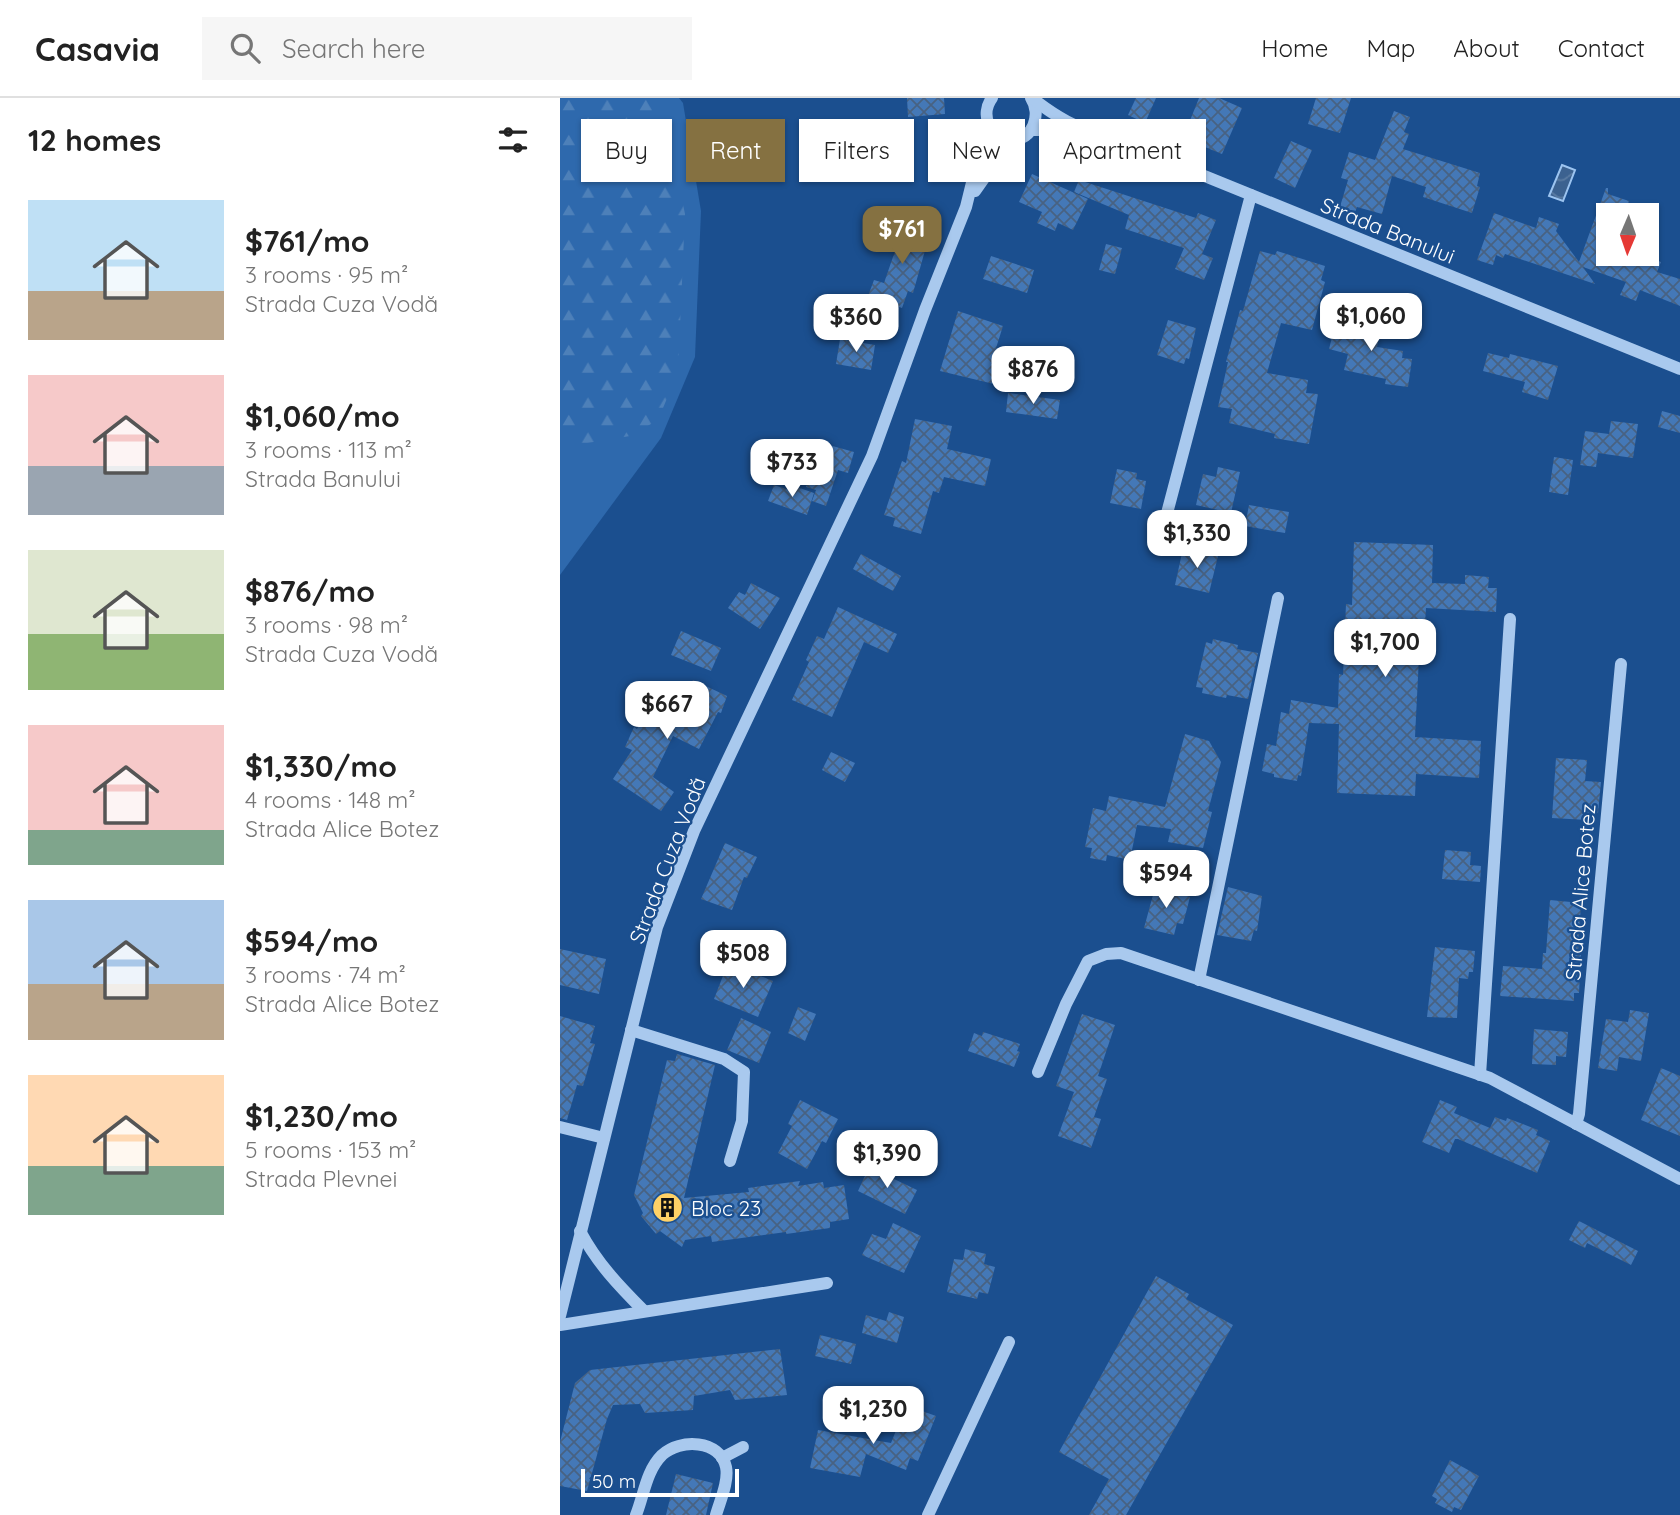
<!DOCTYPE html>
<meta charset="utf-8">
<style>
body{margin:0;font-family:Quicksand,sans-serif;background:#f6f6f6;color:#222;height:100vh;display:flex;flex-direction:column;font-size:26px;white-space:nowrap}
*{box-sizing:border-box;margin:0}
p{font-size:23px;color:#767676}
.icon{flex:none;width:38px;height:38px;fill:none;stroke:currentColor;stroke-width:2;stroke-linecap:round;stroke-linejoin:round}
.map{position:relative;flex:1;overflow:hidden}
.side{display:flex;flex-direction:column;background:#fff;width:560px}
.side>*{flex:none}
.banner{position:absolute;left:21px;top:21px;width:665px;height:63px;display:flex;gap:14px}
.needle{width:46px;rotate:182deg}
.fabs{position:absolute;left:1036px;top:105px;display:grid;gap:14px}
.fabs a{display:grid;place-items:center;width:63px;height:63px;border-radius:0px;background:#fff;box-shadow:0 2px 5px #0004;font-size:35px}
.scale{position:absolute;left:21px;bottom:18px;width:158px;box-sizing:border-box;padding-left:7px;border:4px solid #fff;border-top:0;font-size:19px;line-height:24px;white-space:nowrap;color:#fff;-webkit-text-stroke:5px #1b4f8f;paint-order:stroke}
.price{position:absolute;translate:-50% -60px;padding:0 16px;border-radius:14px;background:#fff;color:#222;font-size:23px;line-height:46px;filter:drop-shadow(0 2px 4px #0008)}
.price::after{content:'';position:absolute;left:50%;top:42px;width:21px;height:16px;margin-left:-10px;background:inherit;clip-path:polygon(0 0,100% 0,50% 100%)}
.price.current{background:#857141;color:#fff}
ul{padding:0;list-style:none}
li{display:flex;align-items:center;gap:21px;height:175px;padding:0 28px}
li span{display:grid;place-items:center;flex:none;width:196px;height:140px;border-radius:0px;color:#555}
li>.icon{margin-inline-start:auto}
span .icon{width:84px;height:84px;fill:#fffc;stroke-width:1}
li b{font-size:30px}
h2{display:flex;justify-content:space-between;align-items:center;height:84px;padding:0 28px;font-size:30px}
.pill{padding:0 24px;border-radius:0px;background:#fff;box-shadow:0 2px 5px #0004;font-size:24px;line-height:63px}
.pill.current{background:#857141;color:#fff}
header{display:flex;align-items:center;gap:42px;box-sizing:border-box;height:98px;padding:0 35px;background:#fff;border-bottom:2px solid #e0e0e0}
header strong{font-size:33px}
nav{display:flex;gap:38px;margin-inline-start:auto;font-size:24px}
.search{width:490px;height:63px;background:#f6f6f6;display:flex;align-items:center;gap:18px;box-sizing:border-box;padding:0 24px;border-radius:0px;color:#767676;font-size:26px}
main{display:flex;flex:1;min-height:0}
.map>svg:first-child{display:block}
.grass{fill:#2e69ad}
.forest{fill:url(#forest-firs)}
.water{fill:url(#water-waves);stroke:#9cc4f0;stroke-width:2}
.building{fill:url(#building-cross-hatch)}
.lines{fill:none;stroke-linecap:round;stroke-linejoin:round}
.minor{stroke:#a9c9ee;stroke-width:12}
.labels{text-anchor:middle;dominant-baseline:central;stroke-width:5;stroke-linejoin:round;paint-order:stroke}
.street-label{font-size:21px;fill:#fff;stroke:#1b4f8f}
.poi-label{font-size:21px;fill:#fff;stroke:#1b4f8f;text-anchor:start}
</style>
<header>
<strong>Casavia</strong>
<div class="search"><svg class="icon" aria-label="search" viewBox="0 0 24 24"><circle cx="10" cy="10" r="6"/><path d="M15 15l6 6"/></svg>Search here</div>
<nav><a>Home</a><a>Map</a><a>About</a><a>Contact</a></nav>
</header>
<main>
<section class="side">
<h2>12 homes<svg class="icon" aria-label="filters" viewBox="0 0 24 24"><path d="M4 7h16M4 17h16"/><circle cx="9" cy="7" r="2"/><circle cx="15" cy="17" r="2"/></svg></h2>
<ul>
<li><span style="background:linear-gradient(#bfe0f5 65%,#b9a48a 0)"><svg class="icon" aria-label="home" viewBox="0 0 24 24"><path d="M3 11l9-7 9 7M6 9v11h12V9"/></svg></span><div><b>$761/mo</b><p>3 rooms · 95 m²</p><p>Strada Cuza Vodă</p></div></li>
<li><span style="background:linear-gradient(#f6c9c9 65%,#9aa5b1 0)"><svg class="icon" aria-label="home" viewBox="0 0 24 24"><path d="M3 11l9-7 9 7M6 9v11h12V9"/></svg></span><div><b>$1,060/mo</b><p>3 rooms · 113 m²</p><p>Strada Banului</p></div></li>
<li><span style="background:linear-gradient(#dfe7d0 60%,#8fb573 0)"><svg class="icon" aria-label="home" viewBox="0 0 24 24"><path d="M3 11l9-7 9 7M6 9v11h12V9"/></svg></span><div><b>$876/mo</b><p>3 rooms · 98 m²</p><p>Strada Cuza Vodă</p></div></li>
<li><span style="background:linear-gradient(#f6c9c9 75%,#7fa58c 0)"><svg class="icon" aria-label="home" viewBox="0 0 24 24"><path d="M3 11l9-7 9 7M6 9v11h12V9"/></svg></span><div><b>$1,330/mo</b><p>4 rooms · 148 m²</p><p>Strada Alice Botez</p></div></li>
<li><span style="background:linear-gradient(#a9c7e8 60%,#b9a48a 0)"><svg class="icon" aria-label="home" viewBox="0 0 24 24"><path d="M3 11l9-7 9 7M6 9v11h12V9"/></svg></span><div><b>$594/mo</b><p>3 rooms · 74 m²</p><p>Strada Alice Botez</p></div></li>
<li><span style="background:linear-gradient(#ffd9b3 65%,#7fa58c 0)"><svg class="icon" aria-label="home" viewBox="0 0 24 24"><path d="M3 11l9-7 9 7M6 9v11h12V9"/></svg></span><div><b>$1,230/mo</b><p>5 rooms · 153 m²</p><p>Strada Plevnei</p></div></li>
</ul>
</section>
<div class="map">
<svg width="1120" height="1417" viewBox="0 0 1120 1417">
<defs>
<pattern id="forest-firs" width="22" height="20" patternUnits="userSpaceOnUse" patternTransform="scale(1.75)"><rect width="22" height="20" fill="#2e69ad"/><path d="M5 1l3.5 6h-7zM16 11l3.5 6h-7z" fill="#4d80b9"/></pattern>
<pattern id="water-waves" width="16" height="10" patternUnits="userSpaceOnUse" patternTransform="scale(1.75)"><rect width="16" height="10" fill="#3c6290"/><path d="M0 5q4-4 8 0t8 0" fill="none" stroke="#597aa1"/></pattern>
<pattern id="building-cross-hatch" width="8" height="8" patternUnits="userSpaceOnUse" patternTransform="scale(1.75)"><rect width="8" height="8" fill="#4478b7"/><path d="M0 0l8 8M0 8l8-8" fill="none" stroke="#486282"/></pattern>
</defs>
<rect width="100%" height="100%" fill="#1b4f8f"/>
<polygon class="grass" points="0,0 119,0 123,5 141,113 135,259 101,340 0,477"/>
<polygon class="forest" points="0,0 87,0 106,24 125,116 118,274 98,322 70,338 3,349 0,352"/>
<polygon class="water" points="1002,67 1015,72 1003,103 989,98"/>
<g class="building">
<polygon points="347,0 384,0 385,16 348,19"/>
<polygon points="576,0 596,0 585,25 568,17"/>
<polygon points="639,0 659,0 682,10 662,56 623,40"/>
<polygon points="756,0 791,0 780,35 748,26"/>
<polygon points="834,13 850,19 844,34 849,36 843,51 920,75 917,88 920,89 912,115 863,99 866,89 832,78 822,116 797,109 794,117 779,112 788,82 781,80 789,54 815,62"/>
<polygon points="731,43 752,52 735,90 714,80"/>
<polygon points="472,76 528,101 513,132 498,125 495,133 477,125 482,114 459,104"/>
<polygon points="519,82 636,120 638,115 656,122 642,156 653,160 644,182 615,171 624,150 565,131 569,117 514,94"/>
<polygon points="1046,90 1048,90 1048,96 1069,103 1064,117 1048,117 1048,156 1091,156 1089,159 1101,164 1097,174 1120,181 1120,208 1080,192 1076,203 1060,197 1066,184 1023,169 1035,186 945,156 943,160 936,157 933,167 917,162 934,115 976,130 979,119 999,126 996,133 1019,164"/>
<polygon points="340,124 364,126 362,148 366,149 353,195 348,193 342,210 308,198 314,182 324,185 335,153 333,152"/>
<polygon points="546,146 562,150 555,176 539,172"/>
<polygon points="700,153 715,157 717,153 765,168 761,182 765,184 752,232 721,225 707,275 748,282 746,295 758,296 749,346 714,340 715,336 669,325 672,311 658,309 668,264 666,264 680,212 683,213"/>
<polygon points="431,158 474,172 467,195 423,181"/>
<polygon points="398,213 443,228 431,266 443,269 438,287 380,273"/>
<polygon points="797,214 815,218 813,230 821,232 817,249 843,253 842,260 852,261 848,289 825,286 826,281 784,272 788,256 769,251 775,228 793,232"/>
<polygon points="608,222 636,230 629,261 626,260 624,266 597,257"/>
<polygon points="280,241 315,247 311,272 276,266"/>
<polygon points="928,255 949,260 950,256 998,268 988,302 962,294 965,284 923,273"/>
<polygon points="448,295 500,302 497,321 446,314"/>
<polygon points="1102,313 1120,318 1120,335 1098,329"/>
<polygon points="355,321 392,328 387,351 431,361 425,388 384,379 379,395 373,393 361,436 333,428 335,420 324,417 342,363 346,365"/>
<polygon points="1051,323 1078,326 1073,360 1038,355 1036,369 1020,367 1025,333 1049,336"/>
<polygon points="269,347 294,354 288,375 278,372 266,408 252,403 256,392 246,389 253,367 262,370"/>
<polygon points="994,359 1013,362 1008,397 989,394"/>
<polygon points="658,369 680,374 671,415 636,407 643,376 656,379"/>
<polygon points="557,371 577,375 576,381 586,383 581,411 550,405"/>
<polygon points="214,387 232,393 234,388 254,395 247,417 208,403"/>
<polygon points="689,407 729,414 725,435 685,428"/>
<polygon points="794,444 873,447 872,485 905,486 905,477 929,479 928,490 937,490 936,514 866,510 863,559 859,559 855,639 921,643 919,680 856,676 855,698 777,695 779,626 749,625 741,678 738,677 737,683 714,679 714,676 702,673 707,646 716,648 721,614 729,616 731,602 778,610 779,576 783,577 786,506 792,507"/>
<polygon points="637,449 659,454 649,495 615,487 622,455 635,458"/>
<polygon points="301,456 341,478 333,493 293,471"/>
<polygon points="191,485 220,500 200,531 168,510 179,494 185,497"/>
<polygon points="278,509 337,536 328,555 304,544 272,619 232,602 249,564 246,562 257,538 264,541"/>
<polygon points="121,533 161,550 151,573 111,557"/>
<polygon points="653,541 678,547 677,551 698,555 688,601 667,597 666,600 642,595 643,590 636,589 646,544 652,546"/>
<polygon points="133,582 167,598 161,615 158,614 139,651 113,638 93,679 114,694 101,713 53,681 72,652 65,649 74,629 77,631 91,604 116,617"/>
<polygon points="625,636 649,643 661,664 648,713 652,714 643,750 608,744 611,731 577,727 570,762 547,757 546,763 530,760 532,750 525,749 533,710 546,713 549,698 605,709"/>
<polygon points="271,654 295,665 285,684 262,672"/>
<polygon points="996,660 1027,662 1025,683 1041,684 1038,715 1027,715 1027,722 992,720"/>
<polygon points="165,745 197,759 187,780 184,779 172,812 141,801"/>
<polygon points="885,752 911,754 910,767 921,768 920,784 882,781"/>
<polygon points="596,786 616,791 614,795 630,799 623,826 617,825 614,837 584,830"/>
<polygon points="668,789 702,798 697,833 694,832 691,843 657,837"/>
<polygon points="990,802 1021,805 1018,857 1021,857 1019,895 1014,895 1014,903 940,898 943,868 982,871 983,855 986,855"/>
<polygon points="875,849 915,853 913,874 909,874 908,881 899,880 897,920 867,919"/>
<polygon points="0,851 46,861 39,896 0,887"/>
<polygon points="168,865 213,883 198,919 154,901"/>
<polygon points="238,909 256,916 245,943 228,935"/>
<polygon points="1070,912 1089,915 1081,963 1059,959 1057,973 1038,970 1046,921 1068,924"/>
<polygon points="522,916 555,927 538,978 547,981 534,1019 541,1021 531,1050 498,1038 514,994 496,988"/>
<polygon points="0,918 35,928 30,945 35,946 23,988 17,987 7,1022 0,1020"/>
<polygon points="181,920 211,934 199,965 167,952"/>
<polygon points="974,931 1008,934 1006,959 996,958 996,967 972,966"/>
<polygon points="423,934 460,946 457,953 460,954 454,969 408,953 414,935 422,938"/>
<polygon points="117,956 155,967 124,1100 189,1094 188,1090 240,1083 238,1088 263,1084 264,1090 284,1087 289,1121 270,1124 270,1130 226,1136 226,1134 152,1144 151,1138 125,1142 122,1149 100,1133 96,1136 81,1118 83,1115 74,1097 107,962 115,963"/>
<polygon points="1101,970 1120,978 1120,1038 1081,1022"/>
<polygon points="240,1002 278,1021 266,1045 262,1043 247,1071 218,1055 232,1028 228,1026"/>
<polygon points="880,1002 897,1009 894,1015 930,1030 935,1019 946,1023 947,1020 978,1032 976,1037 990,1043 977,1075 898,1041 895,1041 889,1055 862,1044"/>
<polygon points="309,1069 357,1092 345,1116 298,1093"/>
<polygon points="1019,1123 1078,1153 1071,1167 1027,1145 1025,1150 1009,1142"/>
<polygon points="333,1125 361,1138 344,1175 302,1157 312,1136 326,1141"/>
<polygon points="405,1151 426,1156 424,1166 435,1169 428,1196 419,1194 417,1201 387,1194 394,1161 403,1162"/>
<polygon points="596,1178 629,1196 626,1201 673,1227 566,1417 529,1417 549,1381 499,1354"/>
<polygon points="329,1214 344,1219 337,1245 302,1235 306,1217 326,1223"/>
<polygon points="260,1237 296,1246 291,1266 255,1258"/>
<polygon points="220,1251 227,1297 175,1302 170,1292 134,1298 133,1312 85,1315 80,1306 53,1307 47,1321 27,1393 0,1388 0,1344 15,1285 30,1272"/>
<polygon points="351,1309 376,1318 358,1363 350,1360 346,1372 306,1356 300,1379 250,1370 258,1332 331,1345 345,1310 349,1312"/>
<polygon points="890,1362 919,1378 901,1412 894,1409 892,1414 875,1405 877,1401 872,1398"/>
<polygon points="116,1376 153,1385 146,1417 106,1417"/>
</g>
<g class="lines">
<g class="minor">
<path d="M432,0c-12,16 -3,41 19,42 22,1 31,-26 20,-42"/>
<path d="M472,0c24,19 45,31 74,38l574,233"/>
<polyline points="471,32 517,32"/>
<polyline points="415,93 451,42"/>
<polyline points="606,419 691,97"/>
<polyline points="639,882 718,500"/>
<polyline points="71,932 164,961 184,974 182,1023 170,1063"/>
<polyline points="478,974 506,906 528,863 546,856 561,855 930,980 1120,1081"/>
<polyline points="920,977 950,521"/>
<polyline points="1016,1026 1019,1016 1061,566"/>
<polyline points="0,1029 44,1040"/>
<path d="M20,1133c17,32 39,55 64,80"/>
<polyline points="0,1218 97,829 134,733 312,358 365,212 406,109 427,24"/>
<polyline points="0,1227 267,1185"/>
<polyline points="162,1360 183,1349"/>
<path d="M76,1417c8,-20 10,-44 26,-60 18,-17 58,-15 64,12 3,14 -6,34 -10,48"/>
<polyline points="368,1417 449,1244"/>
</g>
</g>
<defs>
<symbol id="building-disc" viewBox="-11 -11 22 22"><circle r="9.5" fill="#ffd166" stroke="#1b4f8f"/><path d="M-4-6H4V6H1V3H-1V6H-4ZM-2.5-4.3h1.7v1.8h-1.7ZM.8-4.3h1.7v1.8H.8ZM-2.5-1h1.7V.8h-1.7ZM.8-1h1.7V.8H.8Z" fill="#111"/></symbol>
</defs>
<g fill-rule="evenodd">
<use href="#building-disc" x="90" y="1092" width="35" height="35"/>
</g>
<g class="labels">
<g class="street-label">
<text transform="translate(828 132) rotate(22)">Strada Banului</text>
<text transform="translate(107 762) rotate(-69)">Strada Cuza Vodă</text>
<text transform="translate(1020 794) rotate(-85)">Strada Alice Botez</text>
</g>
<g class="poi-label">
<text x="131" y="1110">Bloc 23</text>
</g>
</g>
</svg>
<div class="fabs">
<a><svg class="needle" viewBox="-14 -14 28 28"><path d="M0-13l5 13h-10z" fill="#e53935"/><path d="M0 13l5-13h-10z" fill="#767676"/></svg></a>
</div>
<div class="scale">50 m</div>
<b class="price current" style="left:342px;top:168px">$761</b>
<b class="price" style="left:811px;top:255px">$1,060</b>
<b class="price" style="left:296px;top:256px">$360</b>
<b class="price" style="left:473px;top:308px">$876</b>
<b class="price" style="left:232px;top:401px">$733</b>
<b class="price" style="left:637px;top:472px">$1,330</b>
<b class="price" style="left:825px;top:581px">$1,700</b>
<b class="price" style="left:107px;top:643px">$667</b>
<b class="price" style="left:606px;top:812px">$594</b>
<b class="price" style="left:183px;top:892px">$508</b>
<b class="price" style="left:327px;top:1092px">$1,390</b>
<b class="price" style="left:313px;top:1348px">$1,230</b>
<div class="banner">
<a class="pill">Buy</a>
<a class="pill current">Rent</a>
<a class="pill">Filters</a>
<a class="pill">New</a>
<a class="pill">Apartment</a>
</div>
</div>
</main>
